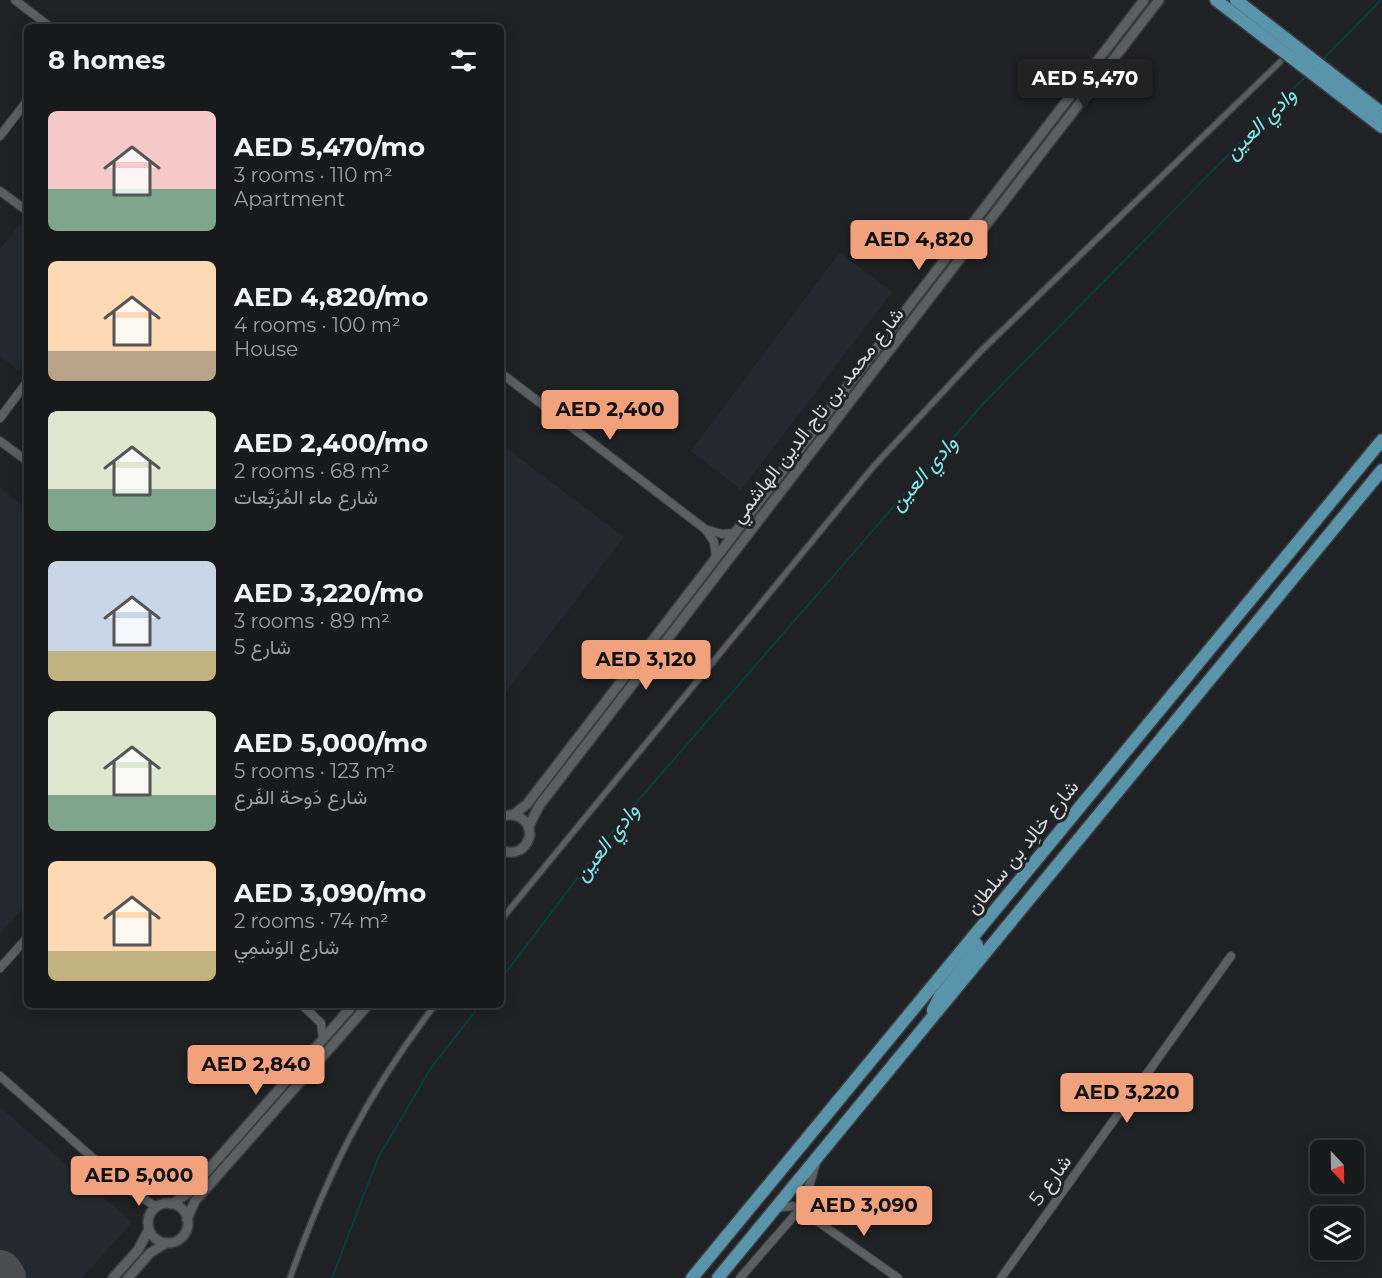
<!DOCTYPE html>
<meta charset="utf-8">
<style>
body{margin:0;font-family:Montserrat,Vazirmatn,sans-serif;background:#242628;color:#f1f3f6;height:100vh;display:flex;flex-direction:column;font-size:22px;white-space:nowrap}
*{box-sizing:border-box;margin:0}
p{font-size:20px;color:#9ea0a3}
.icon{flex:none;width:33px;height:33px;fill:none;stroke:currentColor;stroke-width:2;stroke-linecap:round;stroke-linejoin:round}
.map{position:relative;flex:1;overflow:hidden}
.drawer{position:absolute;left:24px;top:24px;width:480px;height:984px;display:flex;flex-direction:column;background:#17191b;border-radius:9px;box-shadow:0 3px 15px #0003,0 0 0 2px #36383a}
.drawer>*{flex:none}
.needle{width:39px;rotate:158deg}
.controls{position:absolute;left:1310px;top:1140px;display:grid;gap:12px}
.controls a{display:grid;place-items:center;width:54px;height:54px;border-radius:9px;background:#17191b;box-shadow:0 3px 15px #0003,0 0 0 2px #36383a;font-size:30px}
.price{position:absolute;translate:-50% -51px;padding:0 14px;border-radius:6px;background:#f1a17c;color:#111;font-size:20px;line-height:39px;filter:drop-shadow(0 2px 3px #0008)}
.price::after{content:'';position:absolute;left:50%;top:36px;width:18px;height:14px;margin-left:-9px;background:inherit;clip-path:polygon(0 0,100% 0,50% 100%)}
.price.active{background:#222;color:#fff}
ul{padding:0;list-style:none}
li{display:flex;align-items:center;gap:18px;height:150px;padding:0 24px}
li span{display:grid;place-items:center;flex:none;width:168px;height:120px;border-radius:9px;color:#555}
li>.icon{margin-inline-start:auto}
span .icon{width:72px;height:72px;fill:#fffc;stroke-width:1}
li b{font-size:26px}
h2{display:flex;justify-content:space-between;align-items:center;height:72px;padding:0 24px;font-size:26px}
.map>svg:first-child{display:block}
.built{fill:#242931}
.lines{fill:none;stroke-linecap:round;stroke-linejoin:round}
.stream{stroke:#033f40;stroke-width:2}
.runway{stroke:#4a4c50;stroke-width:44}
.pedestrian-casing{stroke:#3a3c3f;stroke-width:8}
.minor-casing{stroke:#3a3c3f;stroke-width:10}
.tertiary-casing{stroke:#3a3c3f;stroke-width:12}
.primary-casing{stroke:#3a3c3f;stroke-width:15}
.pedestrian{stroke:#5c5f62;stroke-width:5}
.minor{stroke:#5c5f62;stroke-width:8}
.tertiary{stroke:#5c5f62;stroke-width:9}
.primary{stroke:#5994ab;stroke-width:12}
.labels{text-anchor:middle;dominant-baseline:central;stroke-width:6;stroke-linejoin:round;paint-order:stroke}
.street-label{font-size:20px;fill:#d5d7d9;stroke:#1f2124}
.water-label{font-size:21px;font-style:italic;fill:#7ee9ea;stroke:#1f2124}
</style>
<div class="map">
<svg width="1382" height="1278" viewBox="0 0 1382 1278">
<rect width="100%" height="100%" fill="#1f2124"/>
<g class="built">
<polygon points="20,224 27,230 27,360 19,370 0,356 0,249"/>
<polygon points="840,252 892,292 741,490 691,451"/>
<polygon points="501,444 624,537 501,698"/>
<polygon points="0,488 27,509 27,904 0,934"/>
<polygon points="0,1107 132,1222 82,1278 0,1278"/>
</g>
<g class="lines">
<g class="stream">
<polyline points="1322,60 1381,0"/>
<polyline points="501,979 622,819 982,405 1307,75"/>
<polyline points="332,1278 378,1158 431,1068 480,1005"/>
</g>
<polyline class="runway" points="0,1272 4,1278"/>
<defs>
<g id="pedestrian">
<polyline points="501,920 873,467 981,351 1280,62"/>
<path d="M290,1278c38,-106 76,-183 145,-273"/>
</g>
<g id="minor">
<polyline points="15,0 50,27"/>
<polyline points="0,136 27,101"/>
<polyline points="0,191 27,211"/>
<polyline points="501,373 705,529 722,534 734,533"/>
<polyline points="0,418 27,382"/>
<polyline points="0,441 27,461"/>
<polyline points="706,530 714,542 716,558"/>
<polyline points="0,968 27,938"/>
<polyline points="302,1005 321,1023 323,1039"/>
<polyline points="0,1076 129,1190 157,1207"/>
<polyline points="776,1208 793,1206 800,1209 898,1278"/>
<polyline points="812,1214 805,1200 816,1163"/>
<polyline points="740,1278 800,1209"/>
<polyline points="1001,1278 1231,956"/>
</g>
<g id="tertiary">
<polyline points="514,814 527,804 1144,0"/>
<path d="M501,817c15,-6 28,2 29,18 -4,15 -15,21 -29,15"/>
<polyline points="529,826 539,806 1159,0"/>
<circle cx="168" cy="1223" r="20"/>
<polyline points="171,1204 187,1194 353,1005"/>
<polyline points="187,1219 195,1201 368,1005"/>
<polyline points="113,1278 138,1250 149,1229"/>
<polyline points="128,1278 150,1253 166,1243"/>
</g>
<g id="primary">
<polyline points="1216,0 1382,127"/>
<polyline points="1236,0 1382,113"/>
<polyline points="933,1010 940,996 976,951 977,945 972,939"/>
<polyline points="692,1278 1382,440"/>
<polyline points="718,1278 1382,470"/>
</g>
</defs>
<use href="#pedestrian" class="pedestrian-casing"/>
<use href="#minor" class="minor-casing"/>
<use href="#tertiary" class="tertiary-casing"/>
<use href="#primary" class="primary-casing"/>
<use href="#pedestrian" class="pedestrian"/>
<use href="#minor" class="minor"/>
<use href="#tertiary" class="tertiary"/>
<use href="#primary" class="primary"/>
</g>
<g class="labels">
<g class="street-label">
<text transform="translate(817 415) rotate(-52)">شارع محمد بن تاج الدين الهاشمي</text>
<text transform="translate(1022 847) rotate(-51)">شارع خالِد بن سلطان</text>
<text transform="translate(1050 1180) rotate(-54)">شارع 5</text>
</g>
<g class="water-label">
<text transform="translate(1260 123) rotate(-45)">وادي العين</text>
<text transform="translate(923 473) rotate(-49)">وادي العين</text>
<text transform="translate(606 842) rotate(-52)">وادي العين</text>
</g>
</g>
</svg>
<div class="controls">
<a><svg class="needle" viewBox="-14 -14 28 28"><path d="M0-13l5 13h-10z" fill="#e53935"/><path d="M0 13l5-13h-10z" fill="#9ea0a3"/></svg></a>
<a><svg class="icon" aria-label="layers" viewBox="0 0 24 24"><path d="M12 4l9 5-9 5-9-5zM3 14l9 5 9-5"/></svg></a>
</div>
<b class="price active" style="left:1085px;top:110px">AED 5,470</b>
<b class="price" style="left:919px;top:271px">AED 4,820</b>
<b class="price" style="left:610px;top:441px">AED 2,400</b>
<b class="price" style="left:646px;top:691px">AED 3,120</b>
<b class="price" style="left:256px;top:1096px">AED 2,840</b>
<b class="price" style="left:1127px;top:1124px">AED 3,220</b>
<b class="price" style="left:139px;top:1207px">AED 5,000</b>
<b class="price" style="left:864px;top:1237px">AED 3,090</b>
<section class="drawer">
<h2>8 homes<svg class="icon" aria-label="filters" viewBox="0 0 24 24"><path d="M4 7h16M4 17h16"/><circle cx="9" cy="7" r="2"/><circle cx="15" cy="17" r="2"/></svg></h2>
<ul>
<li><span style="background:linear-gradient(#f6c9c9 65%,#7fa58c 0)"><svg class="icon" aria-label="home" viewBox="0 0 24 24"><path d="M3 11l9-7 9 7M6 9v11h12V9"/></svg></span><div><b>AED 5,470/mo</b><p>3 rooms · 110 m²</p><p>Apartment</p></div></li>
<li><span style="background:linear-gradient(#ffd9b3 75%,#b9a48a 0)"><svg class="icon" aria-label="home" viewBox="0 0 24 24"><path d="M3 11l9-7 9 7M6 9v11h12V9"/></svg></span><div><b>AED 4,820/mo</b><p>4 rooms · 100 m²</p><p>House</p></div></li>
<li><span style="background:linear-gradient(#dfe7d0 65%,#7fa58c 0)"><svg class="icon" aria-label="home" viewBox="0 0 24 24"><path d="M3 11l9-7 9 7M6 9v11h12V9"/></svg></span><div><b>AED 2,400/mo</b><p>2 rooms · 68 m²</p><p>شارع ماء المُرَبَّعات</p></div></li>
<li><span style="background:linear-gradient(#c9d6e8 75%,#c2b280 0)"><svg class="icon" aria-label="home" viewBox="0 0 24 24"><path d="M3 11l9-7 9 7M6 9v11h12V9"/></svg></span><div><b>AED 3,220/mo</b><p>3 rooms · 89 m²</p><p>شارع 5</p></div></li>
<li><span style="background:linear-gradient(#dfe7d0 70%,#7fa58c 0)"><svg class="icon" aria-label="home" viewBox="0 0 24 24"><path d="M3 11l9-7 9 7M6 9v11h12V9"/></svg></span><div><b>AED 5,000/mo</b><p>5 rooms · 123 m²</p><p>شارع دَوحة الفَرع</p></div></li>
<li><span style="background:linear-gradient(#ffd9b3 75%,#c2b280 0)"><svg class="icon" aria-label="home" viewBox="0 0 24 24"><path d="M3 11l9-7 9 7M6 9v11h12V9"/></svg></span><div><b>AED 3,090/mo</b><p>2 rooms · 74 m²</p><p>شارع الوَسْمِي</p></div></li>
</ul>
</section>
</div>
